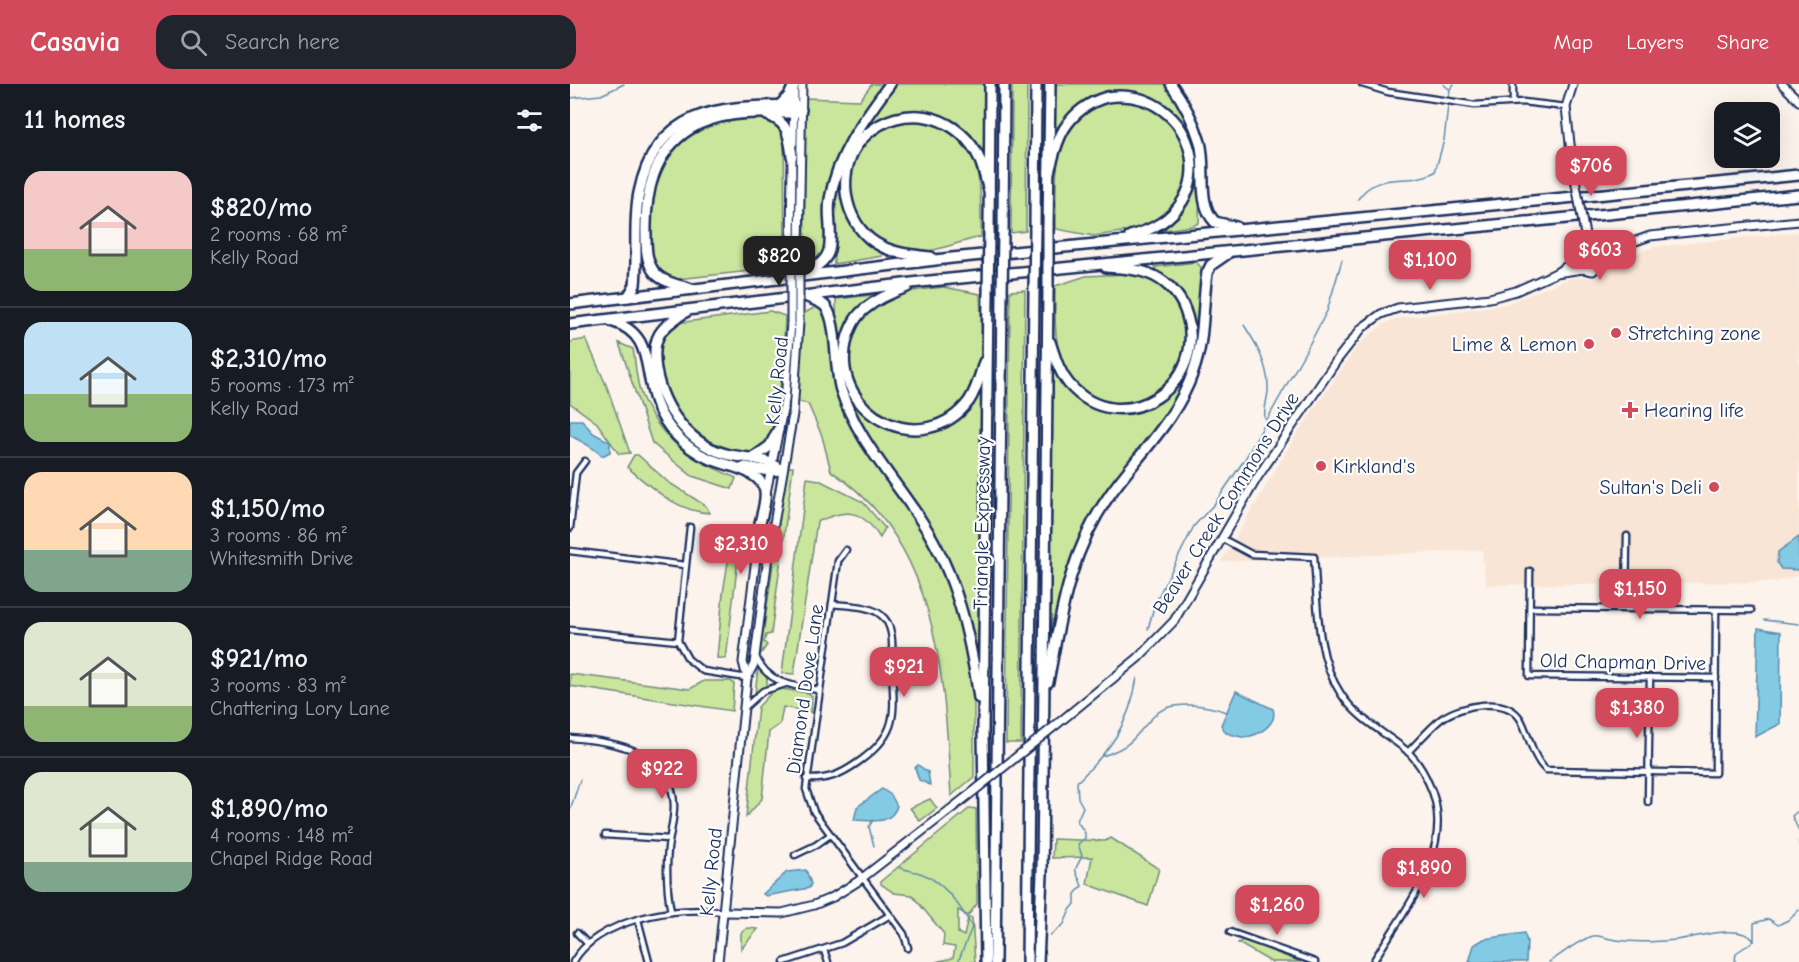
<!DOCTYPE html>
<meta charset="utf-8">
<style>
body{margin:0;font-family:"Comic Neue",sans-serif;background:#20242c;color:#f1f3f6;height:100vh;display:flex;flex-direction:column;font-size:22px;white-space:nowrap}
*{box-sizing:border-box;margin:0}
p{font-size:20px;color:#9ea1a6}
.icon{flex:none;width:33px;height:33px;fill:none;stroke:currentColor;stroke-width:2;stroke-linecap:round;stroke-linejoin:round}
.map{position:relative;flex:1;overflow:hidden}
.details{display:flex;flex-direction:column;background:#171b24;width:570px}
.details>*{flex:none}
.tools{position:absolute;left:1144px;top:18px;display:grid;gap:12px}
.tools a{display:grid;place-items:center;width:66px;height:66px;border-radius:12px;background:#171b24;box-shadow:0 6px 24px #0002;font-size:30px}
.price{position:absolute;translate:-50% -51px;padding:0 14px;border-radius:12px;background:#d1495b;color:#fff;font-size:20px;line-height:39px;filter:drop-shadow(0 2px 3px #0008)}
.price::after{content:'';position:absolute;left:50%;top:36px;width:18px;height:14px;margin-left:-9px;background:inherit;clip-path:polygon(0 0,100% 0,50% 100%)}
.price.current{background:#222;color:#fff}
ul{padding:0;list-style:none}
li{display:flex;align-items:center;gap:18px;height:150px;padding:0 24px}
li+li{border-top:2px solid #363941}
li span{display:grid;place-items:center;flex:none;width:168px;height:120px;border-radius:18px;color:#555}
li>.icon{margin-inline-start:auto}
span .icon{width:72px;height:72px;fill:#fffc;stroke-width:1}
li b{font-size:26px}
h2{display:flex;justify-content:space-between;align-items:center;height:72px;padding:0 24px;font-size:26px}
header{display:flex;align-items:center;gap:36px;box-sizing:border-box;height:84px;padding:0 30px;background:#d1495b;color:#fff}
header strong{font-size:28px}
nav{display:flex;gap:33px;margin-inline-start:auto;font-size:21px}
.search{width:420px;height:54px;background:#20242c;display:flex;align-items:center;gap:15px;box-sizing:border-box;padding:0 21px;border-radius:18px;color:#9ea1a6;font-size:22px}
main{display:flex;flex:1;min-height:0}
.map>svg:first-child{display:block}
.built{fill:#f8e5d5}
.green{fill:#cae59c;stroke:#728a7d;stroke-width:1.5}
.water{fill:#83cae4;stroke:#598cae;stroke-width:1.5}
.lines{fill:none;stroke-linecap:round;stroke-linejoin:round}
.stream{stroke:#598cae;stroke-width:1.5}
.street-casing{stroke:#1b2f5e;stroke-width:9}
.secondary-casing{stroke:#1b2f5e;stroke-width:11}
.highway-casing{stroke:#1b2f5e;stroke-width:14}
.street{stroke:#fff;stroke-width:4.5}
.secondary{stroke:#fff;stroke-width:7}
.highway{stroke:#fff;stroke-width:9}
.secondary-bridge-casing{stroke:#1b2f5e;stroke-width:11;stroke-linecap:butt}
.highway-bridge-casing{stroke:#1b2f5e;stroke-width:14;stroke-linecap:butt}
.secondary-bridge{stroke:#fff;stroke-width:7}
.highway-bridge{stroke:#fff;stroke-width:9}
.poi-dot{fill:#d1495b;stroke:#fff;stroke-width:2}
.labels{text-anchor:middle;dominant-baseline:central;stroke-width:4.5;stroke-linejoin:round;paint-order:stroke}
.poi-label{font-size:20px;fill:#1b2f5e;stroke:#fff;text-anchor:start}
.street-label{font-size:20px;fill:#1b2f5e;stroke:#fff}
</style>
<header>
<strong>Casavia</strong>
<div class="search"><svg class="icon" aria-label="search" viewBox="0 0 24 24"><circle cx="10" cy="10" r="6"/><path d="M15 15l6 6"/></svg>Search here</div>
<nav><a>Map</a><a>Layers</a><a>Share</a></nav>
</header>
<main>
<section class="details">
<h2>11 homes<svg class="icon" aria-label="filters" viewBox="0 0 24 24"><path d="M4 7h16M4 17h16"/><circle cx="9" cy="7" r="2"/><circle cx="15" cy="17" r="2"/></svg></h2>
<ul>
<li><span style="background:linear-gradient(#f6c9c9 65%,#8fb573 0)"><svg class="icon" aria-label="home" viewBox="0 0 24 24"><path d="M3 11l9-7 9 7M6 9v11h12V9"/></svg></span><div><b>$820/mo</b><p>2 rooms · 68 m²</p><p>Kelly Road</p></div></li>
<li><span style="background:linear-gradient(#bfe0f5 60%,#8fb573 0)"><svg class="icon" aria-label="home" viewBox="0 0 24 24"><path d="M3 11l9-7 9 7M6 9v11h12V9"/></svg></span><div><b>$2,310/mo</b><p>5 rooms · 173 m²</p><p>Kelly Road</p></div></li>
<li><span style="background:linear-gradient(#ffd9b3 65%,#7fa58c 0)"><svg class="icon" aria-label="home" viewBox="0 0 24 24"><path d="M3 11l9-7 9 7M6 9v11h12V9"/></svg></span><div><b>$1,150/mo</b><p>3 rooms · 86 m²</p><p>Whitesmith Drive</p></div></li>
<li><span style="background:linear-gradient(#dfe7d0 70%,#8fb573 0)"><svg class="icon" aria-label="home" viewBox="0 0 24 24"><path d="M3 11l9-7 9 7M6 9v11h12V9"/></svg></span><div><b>$921/mo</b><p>3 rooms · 83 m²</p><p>Chattering Lory Lane</p></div></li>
<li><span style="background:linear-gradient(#dfe7d0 75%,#7fa58c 0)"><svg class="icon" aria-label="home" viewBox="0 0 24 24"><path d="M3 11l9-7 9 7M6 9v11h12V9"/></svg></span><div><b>$1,890/mo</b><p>4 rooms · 148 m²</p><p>Chapel Ridge Road</p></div></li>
</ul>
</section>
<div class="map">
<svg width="1229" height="878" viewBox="0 0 1229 878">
<rect width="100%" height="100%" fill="#fcf3ec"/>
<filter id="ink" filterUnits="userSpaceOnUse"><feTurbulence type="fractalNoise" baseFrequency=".0167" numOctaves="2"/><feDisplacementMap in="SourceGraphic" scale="12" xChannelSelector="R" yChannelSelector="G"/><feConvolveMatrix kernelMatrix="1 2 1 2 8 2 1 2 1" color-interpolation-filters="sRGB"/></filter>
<g filter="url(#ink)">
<polygon class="built" points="1229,148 1229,491 1205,498 916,501 912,466 651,478 727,350 763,298 789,260 815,239 825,235 933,221 1001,194 1034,192 1042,177 1084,163"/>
<g class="green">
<polygon points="302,0 316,0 279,52 265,82 255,128 254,164 250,174 242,178 235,173 234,14 290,16"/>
<path d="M325,0h92l-1,75h-4c-8,-23 -37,-52 -64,-46 -19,4 -39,15 -57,22l-3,-1z"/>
<polygon points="442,0 457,0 456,147 441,149"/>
<path d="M483,0h113l22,39 -3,1c-36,-40 -92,-40 -126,3h-4z"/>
<path d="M556,14l43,18 17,26 4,30 -14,33 -11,12 -30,13 -41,6 -38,-7c0,-59 -8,-123 70,-131z"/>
<path d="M180,35c14,0 24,0 34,11l1,129 -16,10 -92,10c-47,-11 -28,-105 -2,-131 21,-21 46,-27 75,-29z"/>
<path d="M349,35c65,12 62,64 62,118 -27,5 -51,20 -80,13 -58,-15 -74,-95 -18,-123 12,-6 24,-7 36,-8z"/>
<polygon points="626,93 630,93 629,139 622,142 594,146 618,118"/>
<path d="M268,97h3c0,31 14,56 41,71v4l-48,8 -2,-48z"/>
<path d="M626,178l5,5 -3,76h-3c1,-33 -15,-54 -40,-72v-4z"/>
<path d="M555,190c24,2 45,10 56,33 27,59 -41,126 -96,84 -8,-5 -15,-10 -19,-19 -13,-26 -11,-58 -11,-86l31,-10z"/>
<path d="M373,203l37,7c1,25 4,53 -2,78 -5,21 -19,38 -39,47 -74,33 -128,-77 -62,-116 19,-12 45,-13 66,-16z"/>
<polygon points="455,206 451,659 436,659 440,207"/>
<polygon points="302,211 281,235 274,248 270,269 267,269 266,215"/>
<path d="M247,222l10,10 9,71 97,161 28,71 13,69v89l-23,19c-7,-117 -11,-254 -120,-325l-9,-35 -14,-32 -11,-3 6,-87z"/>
<path d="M200,227l15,5c-1,26 -5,109 -17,128 -15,22 -61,-1 -76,-13 -28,-24 -51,-83 -15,-108z"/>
<polygon points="16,255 37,303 60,369 49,370 27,339 0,319 0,258"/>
<path d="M49,259l14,6c3,15 3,36 10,50 21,46 50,60 93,79l-4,11 -40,-13 -40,-33z"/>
<path d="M480,281h4l35,38c42,2 65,12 94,-25l3,1c-27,54 -68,98 -100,149 -17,27 -25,61 -32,92h-4l-2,-21z"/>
<path d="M407,312h4l2,25 -2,240h-3c-11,-53 -28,-103 -57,-149 -24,-38 -53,-71 -72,-111l2,-2c15,20 48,43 75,32 17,-8 35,-24 51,-35z"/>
<path d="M64,371h4l30,27 38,24 4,7c-33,-1 -59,-26 -83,-46z"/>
<polygon points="217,383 223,383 201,550 196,551 194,558 197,561 190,571"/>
<path d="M237,394l12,2 44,22 22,26 -5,10c-18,-29 -33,-30 -63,-16l-23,152 -12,-1z"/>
<polygon points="161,459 170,459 156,575 147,574 153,509"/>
<polygon points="188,585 197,594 197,602 185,610"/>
<polygon points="0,590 120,605 134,597 161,597 164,600 162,627 0,602"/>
<polygon points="205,604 238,609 242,612 241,628 213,623 210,640 199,648 192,715 176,733 188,623 201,609 200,606"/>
<polygon points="360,715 367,724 350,737 340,724"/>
<polygon points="400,724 406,725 407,820 398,832 388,826 388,849 394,852 398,834 402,834 405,878 365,878 383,874 385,863 373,861 374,850 342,811 324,809 311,800 311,797"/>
<polygon points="541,754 589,785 578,822 517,800 522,773 482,774 483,755 535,757"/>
<polygon points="177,844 188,845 171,865 171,849"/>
<polygon points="673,856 731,878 701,878 668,859"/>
</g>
<g class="water">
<path d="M0,336h12l11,13 17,9v10l-8,4c-9,-10 -21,-14 -32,-21z"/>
<polygon points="1229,453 1229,486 1211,485 1207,479 1208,468"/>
<polygon points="1188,544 1211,548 1210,640 1185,653"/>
<path d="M666,607l37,18c5,15 -14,26 -27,28 -5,1 -15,-3 -20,-4l-5,-8z"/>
<polygon points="348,681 358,688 360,701 349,696 345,684"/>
<path d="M312,705l9,6 6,11c-6,20 -27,14 -43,14l3,-13z"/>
<polygon points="236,786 241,800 239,804 196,812 193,810 217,788"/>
<polygon points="954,849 957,857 956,878 899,878 904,861 914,855"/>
</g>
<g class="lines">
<g class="stream">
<polyline points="873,0 879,5"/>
<polyline points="0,14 31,11 54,0"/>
<path d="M788,115c21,-30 49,-12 77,-27l9,-32 6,-51 4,-5"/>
<path d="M674,241c11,16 24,41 24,61 1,11 -5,22 -3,33"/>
<polyline points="1194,536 1229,540"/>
<polyline points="578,545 585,519 624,442 645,419 675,375 739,261 757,227 772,176"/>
<path d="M533,672c34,-13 28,-17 51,-40 16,-17 54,-11 72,-4"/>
<polyline points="0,726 10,696"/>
<polyline points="1229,726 1222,732 1229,747"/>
<polyline points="303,736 299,743 304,762"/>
<polyline points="1229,757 1229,762"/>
<path d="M328,783c7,3 15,4 22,6 24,8 41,34 52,54l-14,35"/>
<path d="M480,852l14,-12 6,-14 5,-6v-10l7,-8c-7,-20 -10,-10 0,-30l-4,-12 7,-6v-5l-8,-12 6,-14 -5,-9 -1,-16c34,-33 52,-57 60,-104"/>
<path d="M979,878c15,-9 27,-21 44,-26 6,-1 12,2 18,3 20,4 45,3 65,1 20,-2 64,-18 78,1"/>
<polyline points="1165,878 1166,869 1184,857 1184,839 1199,835 1208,841 1220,835 1229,826"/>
</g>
<defs>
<g id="street">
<polyline points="792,0 818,8 905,21 953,18 996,23"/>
<polyline points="943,18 943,0"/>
<polyline points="120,443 108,557 118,575 133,587 177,594"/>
<polyline points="0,444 6,389 15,377"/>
<path d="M653,455l28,15 63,3c4,45 1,98 27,137 16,25 43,38 65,56 10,9 18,22 23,34 30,62 -25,126 -56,178"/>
<polyline points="276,466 268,477 236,705 244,728 334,850 338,864"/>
<polyline points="0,467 115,481"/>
<polyline points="960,487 959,592 1146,594"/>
<polyline points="960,524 1181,526"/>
<polyline points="1056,525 1057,452"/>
<polyline points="0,546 108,557"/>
<path d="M186,573c12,27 37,29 63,33"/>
<polyline points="174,624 193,607 215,600"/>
<path d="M0,654c44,3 103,13 104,68 0,14 -4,28 -6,42 -2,22 -1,43 3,64"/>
<path d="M838,668c11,-11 21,-23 33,-33 20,-14 66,-24 80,1 8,15 12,39 25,50l169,3 1,-163"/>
<polyline points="90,683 106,671"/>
<path d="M236,695c21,1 34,-4 51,-16 45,-31 36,-51 35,-100 0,-15 3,-37 -11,-48 -11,-10 -34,-9 -49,-11"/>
<polyline points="1078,718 1080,593"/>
<polyline points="35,751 99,755"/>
<polyline points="225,771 246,761 260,751"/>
<polyline points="68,836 79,878"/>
<polyline points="660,848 745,878"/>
<polyline points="7,849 17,859"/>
<polyline points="254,866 258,878"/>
<path d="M3,878c25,-43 105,-57 151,-50"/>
<polyline points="214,878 272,859 320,831"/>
</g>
<g id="secondary">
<polyline points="1212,0 1229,17"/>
<polyline points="223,59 224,4"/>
<polyline points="1002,78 996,23 1003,0"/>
<polyline points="1015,151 1022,165"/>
<polyline points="229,165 232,0"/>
<polyline points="221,166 222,70"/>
<polyline points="1013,185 1008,175 1014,166 1046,164"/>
<polyline points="986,189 1013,185 1023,187 1046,164 1080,152 1229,137"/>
<polyline points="196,409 215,316 221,239"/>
<polyline points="177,594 184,580 197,480 223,330 229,238"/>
<polyline points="486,641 568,574 604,537 687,394 767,276 792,244 811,230 828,224 920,214 946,207 986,189 1008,175"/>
<polyline points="154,828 212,829 244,821 263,813 287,798 404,707"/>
<polyline points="148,878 177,594 173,578 191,434"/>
</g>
<g id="highway">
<path d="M601,0c12,17 23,38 29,58 7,25 -4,61 15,80l21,5"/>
<polyline points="210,21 219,12 224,1"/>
<path d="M197,31c22,7 22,21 25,41"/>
<path d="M479,88c4,-14 7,-30 15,-43 10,-16 25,-27 43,-32 88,-13 126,113 23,139"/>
<polyline points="478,144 480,0"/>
<polyline points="465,145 466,0"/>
<polyline points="419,149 420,0"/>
<polyline points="433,149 434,0"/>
<path d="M361,173c-21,-2 -44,-4 -61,-18 -30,-25 -34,-78 -3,-105 35,-31 86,-21 109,18 7,12 9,26 13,39"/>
<path d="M232,190c10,-5 24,-11 27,-24 4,-16 -2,-35 1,-51 7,-44 34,-80 60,-115"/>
<path d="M337,203c-14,5 -29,11 -41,21 -11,8 -17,22 -20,35 -15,73 78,118 123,58 8,-12 11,-26 15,-39"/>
<path d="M235,212c6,3 15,5 20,10 13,14 9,63 16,84 15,48 54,90 81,132 35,53 48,114 57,176"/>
<path d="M58,213l7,-12c3,-31 -2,-63 4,-92 17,-87 84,-86 155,-88l7,5 -7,3c-34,0 -74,-3 -104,16 -37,23 -45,64 -44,105 0,14 0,28 9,39 8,9 23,12 34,15"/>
<polyline points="0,220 382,174 1229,91"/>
<path d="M117,227c-27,17 -36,25 -31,59 7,39 33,76 74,85 19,4 37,2 51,15"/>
<path d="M41,237c43,13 32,47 45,82 9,24 29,45 52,55 17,8 47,10 56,29 4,9 -2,27 -4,36"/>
<polyline points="0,240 350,198 1229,111"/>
<path d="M480,258c5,15 9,30 19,42 52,60 144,0 116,-74 -6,-17 -21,-31 -38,-37 -13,-5 -28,-5 -41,-6"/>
<polyline points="183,374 200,362 208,346"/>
<polyline points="175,383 200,387 211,386"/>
<path d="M478,598c13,-69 21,-130 63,-189 28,-39 66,-74 82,-121 12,-32 9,-65 14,-99l4,-8 16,-11"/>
<polyline points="416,878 413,646 418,211"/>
<polyline points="425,878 432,209"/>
<polyline points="457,878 464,206"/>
<polyline points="468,878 472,790 478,205"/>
</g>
</defs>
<use href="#street" class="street-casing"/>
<use href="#secondary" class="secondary-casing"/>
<use href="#highway" class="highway-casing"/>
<use href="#street" class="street"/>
<use href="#secondary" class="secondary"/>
<use href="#highway" class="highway"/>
<defs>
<g id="secondary-bridge">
<polyline points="1002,78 1015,151"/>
<polyline points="229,165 229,238"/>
<polyline points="221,166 221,239"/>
<polyline points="404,707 486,641"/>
</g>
<g id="highway-bridge">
<polyline points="478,205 478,144"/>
<polyline points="464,206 465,145"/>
<polyline points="432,209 433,149"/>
<polyline points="418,211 419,149"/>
</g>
</defs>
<use href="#secondary-bridge" class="secondary-bridge-casing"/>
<use href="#highway-bridge" class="highway-bridge-casing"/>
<use href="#secondary-bridge" class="secondary-bridge"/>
<use href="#highway-bridge" class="highway-bridge"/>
</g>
</g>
<g class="poi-dot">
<circle cx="1046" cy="249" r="6"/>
<circle cx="1019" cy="260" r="6"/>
<path d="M1057 317h6v6h6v6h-6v6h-6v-6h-6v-6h6z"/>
<circle cx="751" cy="382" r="6"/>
<circle cx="1144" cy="403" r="6"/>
</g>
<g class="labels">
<g class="poi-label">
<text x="1058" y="249">Stretching zone</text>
<text x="1007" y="260" text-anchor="end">Lime &amp; Lemon</text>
<text x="1074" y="326">Hearing life</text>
<text x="763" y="382">Kirkland's</text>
<text x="1132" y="403" text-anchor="end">Sultan's Deli</text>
</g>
<g class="street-label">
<text transform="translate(207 297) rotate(-84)">Kelly Road</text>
<text transform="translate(656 419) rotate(-58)">Beaver Creek Commons Drive</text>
<text transform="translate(412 439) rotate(-89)">Triangle Expressway</text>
<text transform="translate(1053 578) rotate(1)">Old Chapman Drive</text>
<text transform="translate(235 605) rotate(-82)">Diamond Dove Lane</text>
<text transform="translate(141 788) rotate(-84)">Kelly Road</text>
</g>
</g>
</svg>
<div class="tools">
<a><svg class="icon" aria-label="layers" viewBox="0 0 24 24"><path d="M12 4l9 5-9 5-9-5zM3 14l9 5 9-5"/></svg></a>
</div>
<b class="price" style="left:1021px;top:113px">$706</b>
<b class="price" style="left:1030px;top:197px">$603</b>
<b class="price current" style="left:209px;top:203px">$820</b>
<b class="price" style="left:860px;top:207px">$1,100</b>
<b class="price" style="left:171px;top:491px">$2,310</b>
<b class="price" style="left:1070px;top:536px">$1,150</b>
<b class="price" style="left:334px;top:614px">$921</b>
<b class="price" style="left:1067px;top:655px">$1,380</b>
<b class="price" style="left:92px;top:716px">$922</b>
<b class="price" style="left:854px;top:815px">$1,890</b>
<b class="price" style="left:707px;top:852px">$1,260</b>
</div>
</main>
